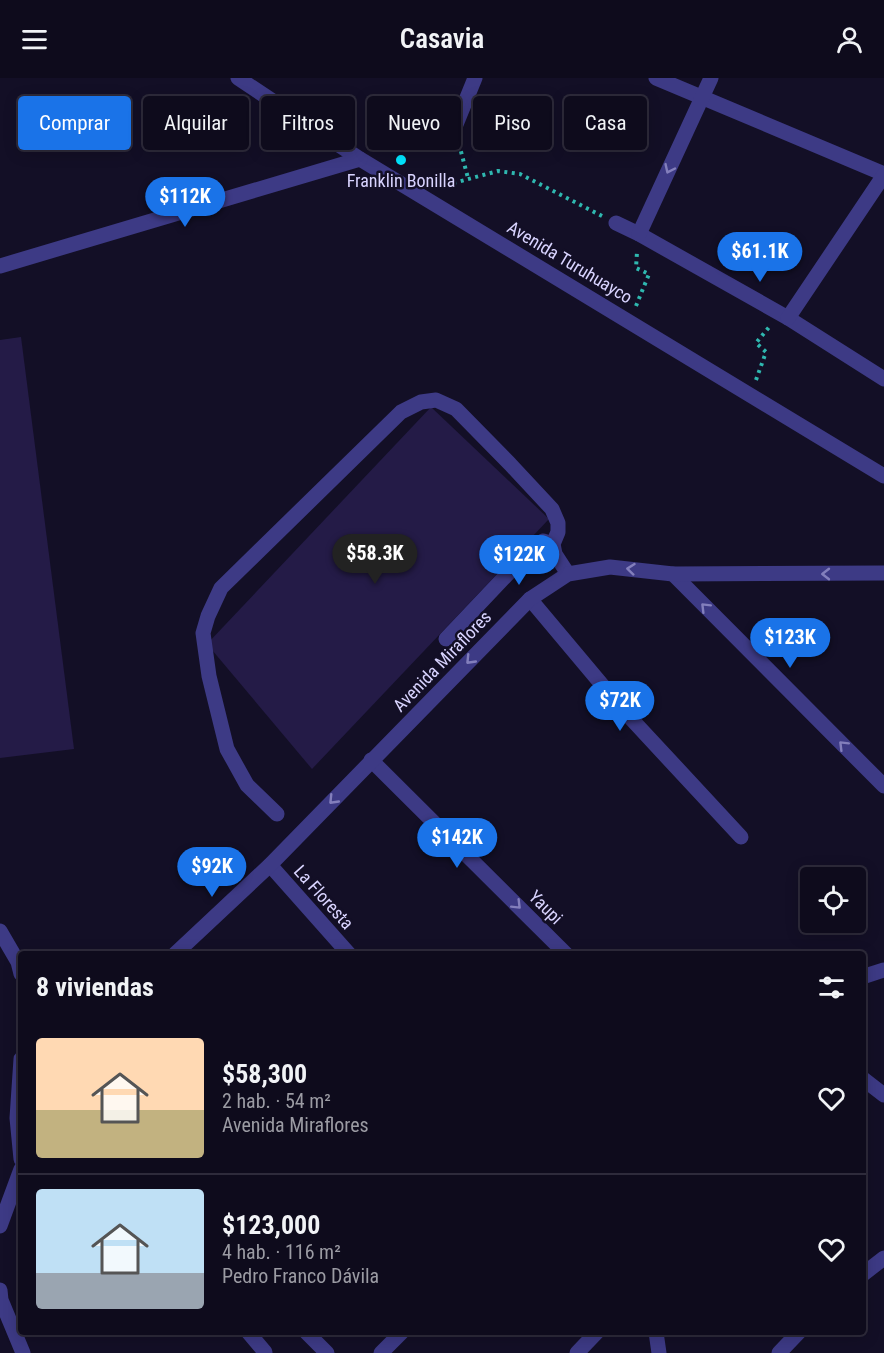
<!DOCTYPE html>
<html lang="es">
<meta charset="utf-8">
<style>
body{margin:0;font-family:"Roboto Condensed",sans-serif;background:#1c1929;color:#f1f3f6;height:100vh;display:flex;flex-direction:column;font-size:22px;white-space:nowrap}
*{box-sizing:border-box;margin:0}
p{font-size:20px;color:#9b9ba3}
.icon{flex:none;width:33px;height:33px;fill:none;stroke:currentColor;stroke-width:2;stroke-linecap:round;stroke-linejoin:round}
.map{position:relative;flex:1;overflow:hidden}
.drawer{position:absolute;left:18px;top:873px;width:848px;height:384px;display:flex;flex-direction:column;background:#0e0b1c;border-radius:6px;box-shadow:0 3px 15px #0003,0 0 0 2px #2e2b3b}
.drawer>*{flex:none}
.guide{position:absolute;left:18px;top:18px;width:849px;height:54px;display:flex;gap:12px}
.controls{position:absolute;left:800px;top:789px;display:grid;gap:12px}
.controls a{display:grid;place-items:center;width:66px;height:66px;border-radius:6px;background:#0e0b1c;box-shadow:0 3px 15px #0003,0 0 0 2px #2e2b3b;font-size:30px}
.price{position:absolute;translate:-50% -51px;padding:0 14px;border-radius:21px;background:#1a73e8;color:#fff;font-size:20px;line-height:39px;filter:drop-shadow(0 2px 3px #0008)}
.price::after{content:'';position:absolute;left:50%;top:36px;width:18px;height:14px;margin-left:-9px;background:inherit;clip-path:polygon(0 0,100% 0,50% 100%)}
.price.active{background:#222;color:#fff}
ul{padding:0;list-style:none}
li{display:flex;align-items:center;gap:18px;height:150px;padding:0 18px}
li+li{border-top:2px solid #2e2b3b}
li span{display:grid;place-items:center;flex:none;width:168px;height:120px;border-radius:6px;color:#555}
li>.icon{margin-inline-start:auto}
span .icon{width:72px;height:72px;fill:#fffc;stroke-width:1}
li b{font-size:26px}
h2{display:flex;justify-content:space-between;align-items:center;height:72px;padding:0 18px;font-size:26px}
.pill{padding:0 21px;border-radius:6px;background:#0e0b1c;box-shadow:0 3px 15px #0003,0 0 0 2px #2e2b3b;font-size:21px;line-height:54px}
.pill.active{background:#1a73e8;color:#fff}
header{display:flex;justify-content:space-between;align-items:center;height:78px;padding:0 18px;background:#0e0b1c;font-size:27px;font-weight:600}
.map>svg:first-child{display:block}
.building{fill:#241b47}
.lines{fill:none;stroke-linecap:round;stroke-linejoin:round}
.path{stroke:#2fb8b0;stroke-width:4;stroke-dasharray:3 4.5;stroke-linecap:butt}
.minor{stroke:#3d3a85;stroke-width:15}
.oneway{stroke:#837fbc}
.poi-dot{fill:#00e5ff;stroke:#130f26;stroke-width:2}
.labels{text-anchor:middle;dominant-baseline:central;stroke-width:5;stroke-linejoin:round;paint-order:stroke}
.poi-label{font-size:18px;fill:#d9d4ff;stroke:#130f26}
.street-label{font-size:18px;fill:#d9d4ff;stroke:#130f26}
</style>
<header><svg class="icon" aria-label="menu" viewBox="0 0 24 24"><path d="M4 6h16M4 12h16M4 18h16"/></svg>Casavia<svg class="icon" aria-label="person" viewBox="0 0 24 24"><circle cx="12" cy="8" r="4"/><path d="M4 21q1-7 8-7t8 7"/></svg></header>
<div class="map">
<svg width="884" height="1275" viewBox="0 0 884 1275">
<rect width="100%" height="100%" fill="#130f26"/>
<g class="building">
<polygon points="21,259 74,671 0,680 0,262"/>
<polygon points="431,329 549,441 312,691 207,566"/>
</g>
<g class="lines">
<g class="path">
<polyline points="459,66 468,100"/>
<polyline points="439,109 498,93 520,96 602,138"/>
<polyline points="636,228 649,196 636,190 637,174"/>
<polyline points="756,302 766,274 756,265 770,248"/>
</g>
<g class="minor">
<polyline points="238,0 360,81 884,398"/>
<polyline points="656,0 884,96"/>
<polyline points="455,49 475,0"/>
<polyline points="616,145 639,156 788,240 884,301"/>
<polyline points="639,156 711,0"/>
<polyline points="0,188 360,81"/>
<polyline points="788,240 884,97"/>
<polyline points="673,496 884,708"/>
<polyline points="530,521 624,633 741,759"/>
<polyline points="446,561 534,468 543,463 553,466"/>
<polyline points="371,682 566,876"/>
<polyline points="277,736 247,707 227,671 209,598 203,555 208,538 221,510 401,334 421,324 436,322 456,331 510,386 552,431 558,445 558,454 553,466 555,476 568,496"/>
<polyline points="270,787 349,876"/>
<polyline points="0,853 18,884 21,896"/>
<polyline points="175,876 270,787 530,521 568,496 610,489 673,496 884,495"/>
<polyline points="862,899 884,892"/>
<polyline points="21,981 17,1040 21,1081"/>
<polyline points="862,1000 884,1017"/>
<polyline points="0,1148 21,1091"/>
<polyline points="862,1197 884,1180"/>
<polyline points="0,1212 1,1222 23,1275"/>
<polyline points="248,1254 265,1274"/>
<polyline points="306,1254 327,1275"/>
<polyline points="656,1254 659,1275"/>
<polyline points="381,1275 402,1254"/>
<polyline points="577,1275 597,1254"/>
<polyline points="779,1275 799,1254"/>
</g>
</g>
<defs><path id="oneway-chevron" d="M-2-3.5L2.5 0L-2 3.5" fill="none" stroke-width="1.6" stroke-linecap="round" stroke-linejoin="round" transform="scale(1.5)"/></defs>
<g class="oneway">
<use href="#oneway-chevron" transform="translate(669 91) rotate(115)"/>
<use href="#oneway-chevron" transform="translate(631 491) rotate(-174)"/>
<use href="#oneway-chevron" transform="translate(826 496) rotate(180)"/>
<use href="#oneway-chevron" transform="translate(705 529) rotate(-135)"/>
<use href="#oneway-chevron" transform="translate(470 582) rotate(134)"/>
<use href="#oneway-chevron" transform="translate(843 667) rotate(-135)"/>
<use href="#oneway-chevron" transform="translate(333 722) rotate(134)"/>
<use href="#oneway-chevron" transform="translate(517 827) rotate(45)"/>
</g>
<circle class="poi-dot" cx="401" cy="82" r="6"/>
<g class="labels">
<g class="poi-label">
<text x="401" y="102">Franklin Bonilla</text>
</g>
<g class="street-label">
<text transform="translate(570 184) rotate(31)">Avenida Turuhuayco</text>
<text transform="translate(442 583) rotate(-46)">Avenida Miraflores</text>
<text transform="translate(324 819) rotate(48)">La Floresta</text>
<text transform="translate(546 829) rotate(45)">Yaupi</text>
</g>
</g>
</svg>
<div class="controls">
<a><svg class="icon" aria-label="locate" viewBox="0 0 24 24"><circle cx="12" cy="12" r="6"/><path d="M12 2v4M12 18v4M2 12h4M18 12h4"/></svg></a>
</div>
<b class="price" style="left:185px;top:150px">$112K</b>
<b class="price" style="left:760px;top:205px">$61.1K</b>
<b class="price active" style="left:375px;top:507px">$58.3K</b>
<b class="price" style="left:519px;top:508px">$122K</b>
<b class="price" style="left:790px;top:591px">$123K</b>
<b class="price" style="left:620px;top:654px">$72K</b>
<b class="price" style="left:457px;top:791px">$142K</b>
<b class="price" style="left:212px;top:820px">$92K</b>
<div class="guide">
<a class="pill active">Comprar</a>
<a class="pill">Alquilar</a>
<a class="pill">Filtros</a>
<a class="pill">Nuevo</a>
<a class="pill">Piso</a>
<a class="pill">Casa</a>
</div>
<section class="drawer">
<h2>8 viviendas<svg class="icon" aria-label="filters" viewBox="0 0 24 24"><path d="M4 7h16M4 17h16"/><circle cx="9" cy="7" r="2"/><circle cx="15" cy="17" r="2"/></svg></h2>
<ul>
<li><span style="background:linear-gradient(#ffd9b3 60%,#c2b280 0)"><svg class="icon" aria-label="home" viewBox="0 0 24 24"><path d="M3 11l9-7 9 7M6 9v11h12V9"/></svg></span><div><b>$58,300</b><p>2 hab. · 54 m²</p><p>Avenida Miraflores</p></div><svg class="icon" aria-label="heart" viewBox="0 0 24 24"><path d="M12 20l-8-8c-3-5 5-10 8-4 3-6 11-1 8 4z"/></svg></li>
<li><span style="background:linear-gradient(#bfe0f5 70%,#9aa5b1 0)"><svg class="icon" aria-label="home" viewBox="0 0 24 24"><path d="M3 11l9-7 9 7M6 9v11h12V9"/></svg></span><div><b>$123,000</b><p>4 hab. · 116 m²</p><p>Pedro Franco Dávila</p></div><svg class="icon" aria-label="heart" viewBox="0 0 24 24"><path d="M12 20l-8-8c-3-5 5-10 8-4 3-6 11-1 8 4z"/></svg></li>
</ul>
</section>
</div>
